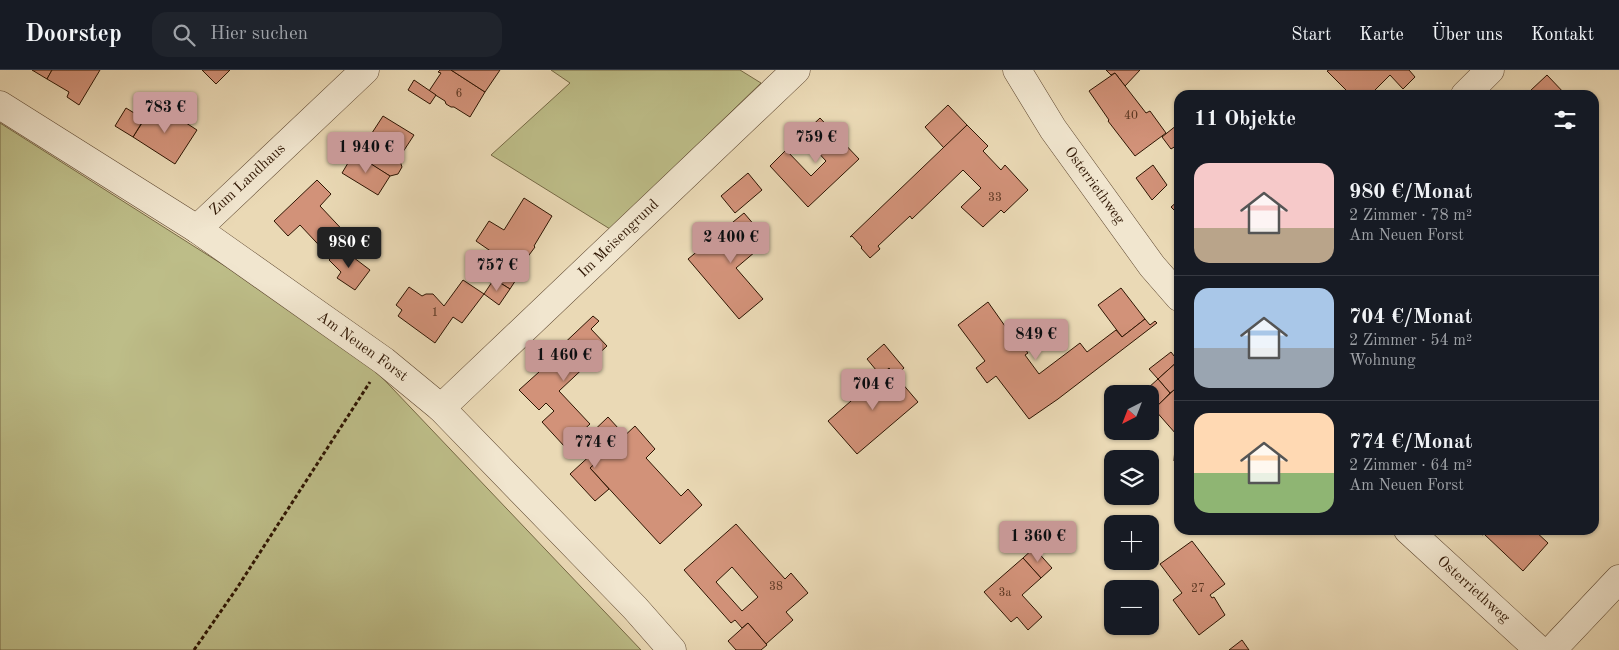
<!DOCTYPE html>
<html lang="de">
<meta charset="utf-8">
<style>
body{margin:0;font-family:"Old Standard TT",serif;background:#20242c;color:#f1f3f6;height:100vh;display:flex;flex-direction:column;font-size:19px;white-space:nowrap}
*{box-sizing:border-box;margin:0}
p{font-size:16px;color:#9ea1a6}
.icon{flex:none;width:28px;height:28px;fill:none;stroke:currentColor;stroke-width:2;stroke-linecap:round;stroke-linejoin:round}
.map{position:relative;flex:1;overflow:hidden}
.drawer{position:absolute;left:1174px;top:20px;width:425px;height:445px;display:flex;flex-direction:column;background:#171b24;border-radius:15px;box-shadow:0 1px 4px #0004}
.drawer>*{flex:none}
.needle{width:32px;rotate:222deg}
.tools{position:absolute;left:1104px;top:315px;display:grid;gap:10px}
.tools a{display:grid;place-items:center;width:55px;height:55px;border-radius:10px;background:#171b24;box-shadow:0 1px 4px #0004;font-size:25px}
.price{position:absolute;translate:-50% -42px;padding:0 11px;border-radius:5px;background:#c59692;color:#111;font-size:16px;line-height:32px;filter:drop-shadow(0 1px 2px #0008)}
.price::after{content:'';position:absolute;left:50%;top:30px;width:15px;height:11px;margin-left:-8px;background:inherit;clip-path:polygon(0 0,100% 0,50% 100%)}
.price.current{background:#222;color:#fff}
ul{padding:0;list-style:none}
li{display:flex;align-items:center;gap:15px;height:125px;padding:0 20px}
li+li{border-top:1px solid #363941}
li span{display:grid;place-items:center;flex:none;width:140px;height:100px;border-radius:15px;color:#555}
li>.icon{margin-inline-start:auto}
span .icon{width:60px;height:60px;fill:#fffc;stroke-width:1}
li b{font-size:21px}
h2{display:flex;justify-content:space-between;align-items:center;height:60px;padding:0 20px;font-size:21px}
header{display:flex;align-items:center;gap:30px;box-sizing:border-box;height:70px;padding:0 25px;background:#171b24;border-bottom:1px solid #363941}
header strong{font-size:24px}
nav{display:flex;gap:28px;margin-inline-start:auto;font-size:18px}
.search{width:350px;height:45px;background:#20242c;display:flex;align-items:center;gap:12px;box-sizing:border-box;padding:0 18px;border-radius:15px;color:#9ea1a6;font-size:19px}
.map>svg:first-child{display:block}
.green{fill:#bdbd88;stroke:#766945}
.building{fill:#d29279;stroke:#2e1502;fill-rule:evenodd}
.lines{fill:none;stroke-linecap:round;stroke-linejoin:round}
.minor-casing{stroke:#5d462f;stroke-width:29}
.path{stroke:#2e1502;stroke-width:3;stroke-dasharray:4 2.5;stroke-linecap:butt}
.minor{stroke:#f1e6cf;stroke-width:28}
.labels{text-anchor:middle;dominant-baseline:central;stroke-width:4;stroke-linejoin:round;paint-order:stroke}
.number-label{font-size:12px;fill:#573420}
.street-label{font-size:15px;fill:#2e1502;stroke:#f1e6cf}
</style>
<header>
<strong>Doorstep</strong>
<div class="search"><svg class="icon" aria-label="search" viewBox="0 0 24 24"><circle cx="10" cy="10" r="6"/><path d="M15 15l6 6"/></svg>Hier suchen</div>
<nav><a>Start</a><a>Karte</a><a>Über uns</a><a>Kontakt</a></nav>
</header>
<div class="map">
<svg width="1619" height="580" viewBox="0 0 1619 580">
<rect width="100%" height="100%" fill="#ead9b5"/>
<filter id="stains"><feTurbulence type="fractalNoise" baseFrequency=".004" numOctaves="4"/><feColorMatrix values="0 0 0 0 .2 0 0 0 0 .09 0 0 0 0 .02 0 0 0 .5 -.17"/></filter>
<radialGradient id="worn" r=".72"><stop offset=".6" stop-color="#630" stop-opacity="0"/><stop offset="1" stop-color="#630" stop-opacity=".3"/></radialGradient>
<g class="green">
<polygon points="551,0 740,0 761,13 610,159 491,85 570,13"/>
<polygon points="0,53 354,278 641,580 0,580"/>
</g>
<g class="building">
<polygon points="32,0 52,0 47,9"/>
<polygon points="52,0 100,0 79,35 67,27 69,22 47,9"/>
<polygon points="202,0 230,0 216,14"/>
<polygon points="440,0 451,0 485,22 470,47 454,37 451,37 446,34 445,31 429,21 441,3 438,2"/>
<polygon points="451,0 500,0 485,22"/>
<polygon points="1106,0 1140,0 1125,16 1115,3 1111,5"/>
<polygon points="1329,0 1409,0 1415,7 1403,19 1390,5 1370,25 1351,25 1327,1"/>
<polygon points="1115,3 1146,43 1150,41 1166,63 1135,86 1108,51 1109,50 1089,21"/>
<polygon points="1547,5 1566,25 1534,25 1530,21"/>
<polygon points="414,10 436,25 430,34 408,20"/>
<polygon points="155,33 197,60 175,94 133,67"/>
<polygon points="948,35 967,55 944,78 925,57"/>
<polygon points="126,38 144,49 133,67 115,56"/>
<polygon points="383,46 414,65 399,88 402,97 398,104 390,106 357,86"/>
<polygon points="820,48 859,89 808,137 770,96 786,80 811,106 826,91 802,65"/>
<polygon points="967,55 988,76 983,81 1001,100 1005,95 1028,120 1004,143 1001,140 983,157 961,137 981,118 963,100 912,149 910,146 878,176 880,179 870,188 861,178 862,177 852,166 850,167"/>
<polygon points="1177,55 1179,58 1179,74 1171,79 1162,67"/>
<polygon points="354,83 390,106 378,125 342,103"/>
<polygon points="1153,95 1167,115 1152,130 1136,108"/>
<polygon points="748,103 762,120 735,143 721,126"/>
<polygon points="317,110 331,124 320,136 351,169 331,188 300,155 288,166 274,151"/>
<polygon points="524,128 552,146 534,176 535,177 518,200 476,171 489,151 504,160"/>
<polygon points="1179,130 1179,145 1171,137"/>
<polygon points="744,143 768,171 736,198 763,229 739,249 688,189"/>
<polygon points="341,178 370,200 355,220 337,208 341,202 329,190"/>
<polygon points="500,189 521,202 510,219 489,206"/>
<polygon points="494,209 510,219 499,235 484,224"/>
<polygon points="463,210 484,224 462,253 453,247 435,273 398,246 402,240 396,235 409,217 422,226 426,224 433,224 444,236"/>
<polygon points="1121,218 1145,249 1122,267 1098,235"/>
<polygon points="988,232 1012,266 1014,264 1028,283 1025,285 1039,304 1080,273 1087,282 1116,260 1122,267 1145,249 1150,255 1155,251 1157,253 1058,329 1029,349 996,306 987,313 976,298 985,291 958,255"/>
<polygon points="593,246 599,251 591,259 607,276 559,321 590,354 565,377 542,352 554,341 546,333 539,340 519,320 539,302 537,299"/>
<polygon points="884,274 904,298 896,305 889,298 881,306 867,289"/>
<polygon points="1171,282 1178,291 1158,309 1149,299"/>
<polygon points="1178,291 1179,317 1170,323 1158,309"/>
<polygon points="889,298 918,332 857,384 828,351"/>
<polygon points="1158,309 1170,323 1150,344 1150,324 1146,324 1150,320 1148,318"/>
<polygon points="1178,316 1179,317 1179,392 1174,391 1176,364 1154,339"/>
<polygon points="608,347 619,359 593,382 583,371"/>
<polygon points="635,356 655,379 646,388 681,426 688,419 702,435 660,474 590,398"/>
<polygon points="619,359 625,365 590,398 609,419 595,431 570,404"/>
<path d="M736,454l49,55 6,-6 17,20 -22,19 7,8 -27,24 -18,-21 -6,5 -7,-8 -4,3 -47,-53zM732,497l26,30 -16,14 -26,-29z"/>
<polygon points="1477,460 1534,460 1548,473 1523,501 1484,464 1482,465"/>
<polygon points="1192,471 1225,514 1210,525 1212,528 1214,527 1225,545 1199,565 1173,530 1182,523 1160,494"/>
<polygon points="1034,478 1052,498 1041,508 1023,488"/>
<polygon points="1023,488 1041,508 1022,525 1042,547 1028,560 1017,547 1011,552 984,522"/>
<polygon points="748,553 767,575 761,580 736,580 728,571"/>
<polygon points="1242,570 1249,580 1229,580"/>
</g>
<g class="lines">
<defs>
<g id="minor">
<polyline points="1017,0 1053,59 1152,196 1179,227"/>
<polyline points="1465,25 1490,0"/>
<polyline points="0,35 197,159 384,291 441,338 635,538 672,580"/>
<polyline points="197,159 365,0"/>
<polyline points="441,338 796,0"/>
<polyline points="1408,460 1539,580"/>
<polyline points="1552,580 1619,509"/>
</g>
</defs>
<use href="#minor" class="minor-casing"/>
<polyline class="path" points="194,580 237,518 370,312"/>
<use href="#minor" class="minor"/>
</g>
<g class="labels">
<g class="number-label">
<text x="459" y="24">6</text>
<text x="1131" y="46">40</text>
<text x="995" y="128">33</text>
<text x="435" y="243">1</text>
<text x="776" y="517">38</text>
<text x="1198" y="519">27</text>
<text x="1005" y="523">3a</text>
</g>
<g class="street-label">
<text transform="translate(248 110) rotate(-43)">Zum Landhaus</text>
<text transform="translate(1094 116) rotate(54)">Osterriethweg</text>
<text transform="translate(619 169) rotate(-44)">Im Meisengrund</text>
<text transform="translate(362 277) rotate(36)">Am Neuen Forst</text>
<text transform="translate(1473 520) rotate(42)">Osterriethweg</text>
</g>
</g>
<rect width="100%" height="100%" filter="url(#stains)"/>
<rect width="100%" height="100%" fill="url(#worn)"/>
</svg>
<div class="tools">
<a><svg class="needle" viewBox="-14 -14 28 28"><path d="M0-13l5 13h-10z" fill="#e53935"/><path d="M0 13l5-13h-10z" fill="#9ea1a6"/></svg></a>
<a><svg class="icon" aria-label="layers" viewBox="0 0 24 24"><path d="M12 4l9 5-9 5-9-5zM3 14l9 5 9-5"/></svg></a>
<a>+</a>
<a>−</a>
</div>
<b class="price" style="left:165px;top:64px">783 €</b>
<b class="price" style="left:816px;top:94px">759 €</b>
<b class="price" style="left:366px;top:104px">1 940 €</b>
<b class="price" style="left:731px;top:194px">2 400 €</b>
<b class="price current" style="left:349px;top:199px">980 €</b>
<b class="price" style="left:497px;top:222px">757 €</b>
<b class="price" style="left:1036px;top:291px">849 €</b>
<b class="price" style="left:564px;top:312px">1 460 €</b>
<b class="price" style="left:873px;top:341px">704 €</b>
<b class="price" style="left:595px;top:399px">774 €</b>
<b class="price" style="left:1038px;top:493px">1 360 €</b>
<section class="drawer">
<h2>11 Objekte<svg class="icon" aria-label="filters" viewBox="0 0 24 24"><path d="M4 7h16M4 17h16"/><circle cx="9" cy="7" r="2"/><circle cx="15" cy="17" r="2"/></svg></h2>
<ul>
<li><span style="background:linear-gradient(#f6c9c9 65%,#b9a48a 0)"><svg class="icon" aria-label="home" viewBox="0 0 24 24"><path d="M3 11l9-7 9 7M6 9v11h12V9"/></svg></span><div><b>980 €/Monat</b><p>2 Zimmer · 78 m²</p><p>Am Neuen Forst</p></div></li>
<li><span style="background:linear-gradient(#a9c7e8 60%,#9aa5b1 0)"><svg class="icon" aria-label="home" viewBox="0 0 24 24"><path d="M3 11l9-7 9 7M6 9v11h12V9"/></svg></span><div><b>704 €/Monat</b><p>2 Zimmer · 54 m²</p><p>Wohnung</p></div></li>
<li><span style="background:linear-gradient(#ffd9b3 60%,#8fb573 0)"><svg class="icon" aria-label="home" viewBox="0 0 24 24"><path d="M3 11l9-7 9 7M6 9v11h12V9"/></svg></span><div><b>774 €/Monat</b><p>2 Zimmer · 64 m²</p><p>Am Neuen Forst</p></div></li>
</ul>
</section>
</div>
